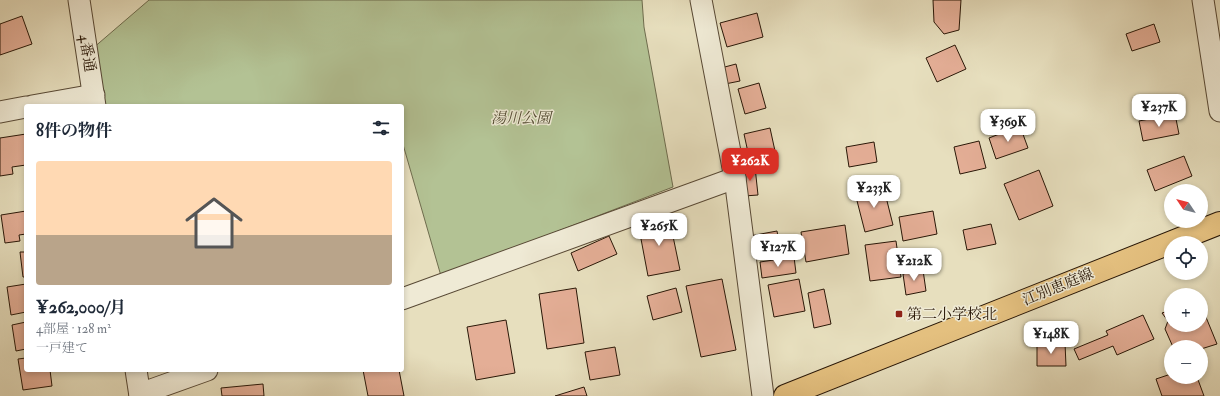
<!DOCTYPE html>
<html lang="ja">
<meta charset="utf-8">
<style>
body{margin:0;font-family:"IM FELL Double Pica","Noto Serif JP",serif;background:#f2f2f3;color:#1f2937;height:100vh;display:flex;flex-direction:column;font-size:15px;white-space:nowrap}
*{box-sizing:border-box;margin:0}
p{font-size:13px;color:#747a83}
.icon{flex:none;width:22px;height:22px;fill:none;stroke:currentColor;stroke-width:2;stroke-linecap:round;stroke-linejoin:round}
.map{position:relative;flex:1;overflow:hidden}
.details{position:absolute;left:24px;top:104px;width:380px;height:268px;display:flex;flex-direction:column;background:#fff;border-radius:4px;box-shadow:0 2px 6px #0003}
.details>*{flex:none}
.needle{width:26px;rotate:305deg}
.tools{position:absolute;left:1164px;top:184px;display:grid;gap:8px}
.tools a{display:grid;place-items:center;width:44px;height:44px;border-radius:50%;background:#fff;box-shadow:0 2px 6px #0003;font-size:20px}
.price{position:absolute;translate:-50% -34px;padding:0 9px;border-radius:8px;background:#fff;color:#222;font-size:13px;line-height:26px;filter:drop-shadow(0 1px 2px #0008)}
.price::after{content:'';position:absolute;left:50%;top:24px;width:12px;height:9px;margin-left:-6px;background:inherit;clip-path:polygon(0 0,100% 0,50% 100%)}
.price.current{background:#d93025;color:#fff}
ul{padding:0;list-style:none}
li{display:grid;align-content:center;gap:8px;height:212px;padding:0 12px}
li+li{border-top:1px solid #e0e1e3}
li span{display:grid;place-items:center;height:124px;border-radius:4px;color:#555}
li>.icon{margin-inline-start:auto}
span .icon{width:72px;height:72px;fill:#fffc;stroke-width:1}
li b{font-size:17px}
h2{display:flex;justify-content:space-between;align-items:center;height:48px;padding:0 12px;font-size:17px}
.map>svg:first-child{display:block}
.green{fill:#b3c294;stroke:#6e6c4e}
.building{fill:#e4ae96;stroke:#291707}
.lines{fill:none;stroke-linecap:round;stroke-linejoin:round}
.minor-casing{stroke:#584935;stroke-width:23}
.major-casing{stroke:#291707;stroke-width:24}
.minor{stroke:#efead5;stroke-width:21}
.major{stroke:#e4c07f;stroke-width:22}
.poi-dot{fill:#8f2418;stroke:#efead5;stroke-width:1.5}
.labels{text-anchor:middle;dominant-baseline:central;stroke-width:3;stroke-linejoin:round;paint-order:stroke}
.street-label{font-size:15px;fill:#291707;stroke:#efead5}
.park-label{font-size:15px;font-style:italic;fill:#524a31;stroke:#efead5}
.poi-label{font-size:15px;fill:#291707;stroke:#efead5;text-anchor:start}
</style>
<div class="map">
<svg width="1220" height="396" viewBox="0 0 1220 396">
<rect width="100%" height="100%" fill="#e7dfbe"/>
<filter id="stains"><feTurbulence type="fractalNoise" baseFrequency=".005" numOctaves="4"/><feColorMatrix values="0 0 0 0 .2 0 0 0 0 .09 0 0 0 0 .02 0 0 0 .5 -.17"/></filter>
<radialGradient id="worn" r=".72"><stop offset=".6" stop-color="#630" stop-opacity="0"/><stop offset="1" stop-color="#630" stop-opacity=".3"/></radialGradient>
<polygon class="green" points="149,0 642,0 644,27 673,187 441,276 402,141 402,106 95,106 92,49"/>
<g class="building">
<polygon points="933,0 961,0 959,30 944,34 934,22"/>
<polygon points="757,13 763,37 727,47 720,23"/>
<polygon points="22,16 32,44 0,55 0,24"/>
<polygon points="1154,24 1160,42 1132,51 1126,34"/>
<polygon points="955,45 966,69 937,82 926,58"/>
<polygon points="736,64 740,81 725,84 721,68"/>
<polygon points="759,83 766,108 745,114 738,89"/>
<polygon points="1175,114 1179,134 1143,141 1139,121"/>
<polygon points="1020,126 1028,148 996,159 989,138"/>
<polygon points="770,128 775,151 749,157 744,134"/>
<polygon points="26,134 26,165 12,167 13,174 0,176 0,138"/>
<polygon points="979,141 986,168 960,174 954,147"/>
<polygon points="874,142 877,162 849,167 846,147"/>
<polygon points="1184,156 1192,176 1155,191 1147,170"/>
<polygon points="755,167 758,195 744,196 742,169"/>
<polygon points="1039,170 1053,206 1019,220 1004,184"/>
<polygon points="883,185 893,225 865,232 855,193"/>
<polygon points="26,211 26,234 19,235 20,241 5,243 1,215"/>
<polygon points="933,211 937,234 903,241 899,217"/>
<polygon points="669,217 680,270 648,276 638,223"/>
<polygon points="991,224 996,244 967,250 963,230"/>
<polygon points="845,225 849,254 806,262 801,232"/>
<polygon points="777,231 781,254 755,259 750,236"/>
<polygon points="609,236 617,254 578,271 571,253"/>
<polygon points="896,241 901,277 870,281 865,245"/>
<polygon points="20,252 26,252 26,277 23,277"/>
<polygon points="794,257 796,273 762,278 760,262"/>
<polygon points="923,270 926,291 906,295 903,274"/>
<polygon points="722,279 736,350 701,357 686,286"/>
<polygon points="799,279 805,311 774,317 768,285"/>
<polygon points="26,284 26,312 11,315 7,287"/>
<polygon points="576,288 584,343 547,349 539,294"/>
<polygon points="676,288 682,312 653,320 647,296"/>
<polygon points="824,289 831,324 814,328 808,293"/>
<polygon points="1201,305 1217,344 1201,349 1201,347 1173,347 1165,329 1168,321 1162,313 1171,310 1171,325 1201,325"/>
<polygon points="1143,315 1154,339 1117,355 1113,346 1079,360 1074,349 1108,335 1106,331"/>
<polygon points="506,320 515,373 476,380 467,327"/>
<polygon points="26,322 26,349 16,351 12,325"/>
<polygon points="1065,343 1066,366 1037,366 1037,344"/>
<polygon points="615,347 620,375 590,380 585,352"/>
<polygon points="26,358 26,370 50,370 52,386 23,390 18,359"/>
<polygon points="363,370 399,370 404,396 368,396"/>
<polygon points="1171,374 1171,377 1197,377 1204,396 1162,396 1156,379"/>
<polygon points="263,384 264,396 222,396 221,388"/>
<polygon points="584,387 587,396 555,396"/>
</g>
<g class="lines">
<defs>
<g id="minor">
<polyline points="79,0 95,106"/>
<polyline points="701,0 735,178 763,396"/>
<polyline points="1203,0 1220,111"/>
<polyline points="32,106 94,95"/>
<polyline points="0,112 26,107"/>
<polyline points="402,299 735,178"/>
<polyline points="136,370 140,396"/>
<polyline points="140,394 207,370"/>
</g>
<polyline id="major" points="785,396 1220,223"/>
</defs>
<use href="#minor" class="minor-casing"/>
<use href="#major" class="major-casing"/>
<use href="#minor" class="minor"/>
<use href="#major" class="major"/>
</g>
<rect class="poi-dot" x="895" y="310" width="8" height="8" rx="2"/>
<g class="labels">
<g class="street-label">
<text transform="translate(87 53) rotate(81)">4番通</text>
<text transform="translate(1058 287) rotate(-22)">江別恵庭線</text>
</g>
<g class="park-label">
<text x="521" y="118">湯川公園</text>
</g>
<g class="poi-label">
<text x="907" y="314">第二小学校北</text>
</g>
</g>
<rect width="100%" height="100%" filter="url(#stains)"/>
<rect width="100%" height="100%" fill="url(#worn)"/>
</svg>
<div class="tools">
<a><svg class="needle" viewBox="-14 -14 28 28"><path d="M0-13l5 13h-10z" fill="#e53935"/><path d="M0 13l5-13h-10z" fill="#747a83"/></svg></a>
<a><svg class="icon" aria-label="locate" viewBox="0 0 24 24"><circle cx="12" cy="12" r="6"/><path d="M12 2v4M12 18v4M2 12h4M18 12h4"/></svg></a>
<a>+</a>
<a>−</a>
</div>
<b class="price" style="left:1159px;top:128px">¥237K</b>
<b class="price" style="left:1008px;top:143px">¥369K</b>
<b class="price current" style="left:750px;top:182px">¥262K</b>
<b class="price" style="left:874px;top:209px">¥233K</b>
<b class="price" style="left:659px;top:247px">¥265K</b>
<b class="price" style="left:778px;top:268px">¥127K</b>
<b class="price" style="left:914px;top:282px">¥212K</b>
<b class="price" style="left:1051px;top:355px">¥148K</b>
<section class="details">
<h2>8件の物件<svg class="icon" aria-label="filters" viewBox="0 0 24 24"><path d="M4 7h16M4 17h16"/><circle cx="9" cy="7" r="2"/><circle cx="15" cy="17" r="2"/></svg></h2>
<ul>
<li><span style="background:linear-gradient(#ffd9b3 60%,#b9a48a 0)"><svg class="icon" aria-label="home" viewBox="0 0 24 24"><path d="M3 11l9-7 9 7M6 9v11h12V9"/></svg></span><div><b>¥262,000/月</b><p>4部屋 · 128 m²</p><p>一戸建て</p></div></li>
</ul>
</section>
</div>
